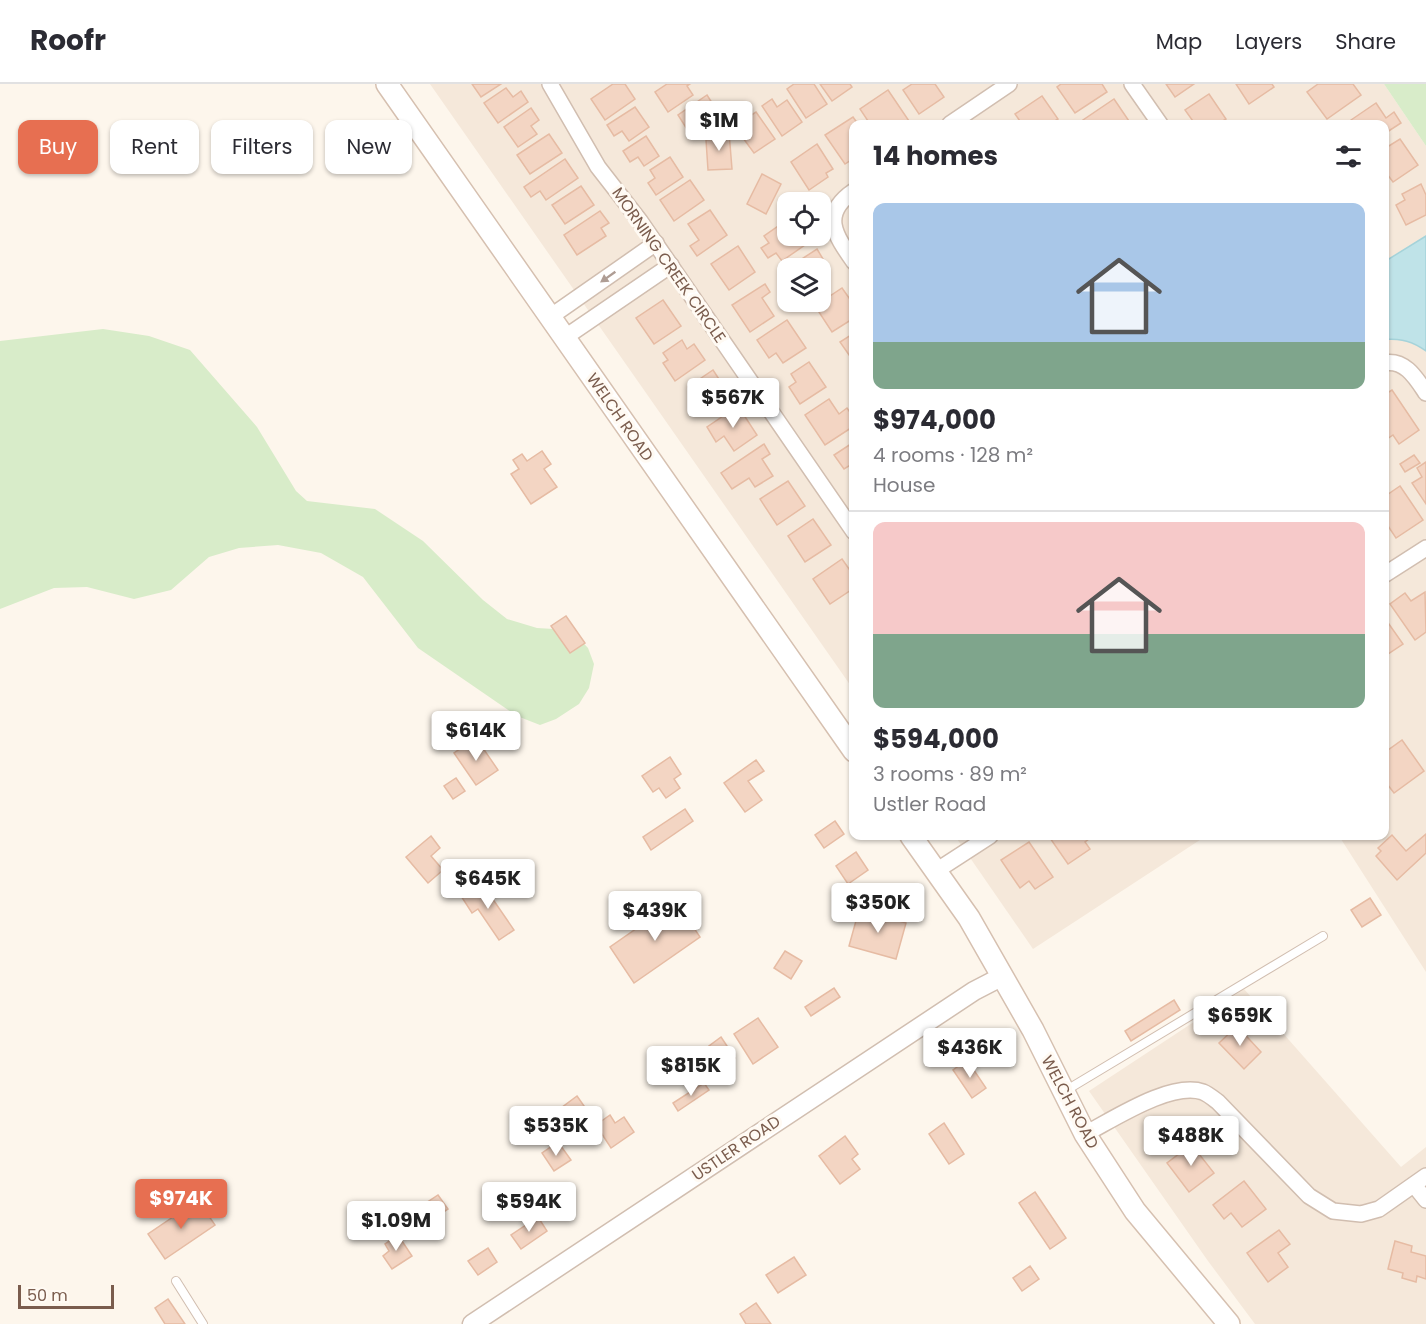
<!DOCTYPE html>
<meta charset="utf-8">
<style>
body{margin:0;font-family:Poppins,sans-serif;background:#f7f7f7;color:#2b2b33;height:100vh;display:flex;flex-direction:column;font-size:22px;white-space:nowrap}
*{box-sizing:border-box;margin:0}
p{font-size:20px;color:#7c7c81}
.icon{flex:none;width:33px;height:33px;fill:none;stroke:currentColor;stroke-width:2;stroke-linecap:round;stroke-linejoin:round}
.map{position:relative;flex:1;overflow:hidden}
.sheet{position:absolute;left:849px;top:36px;width:540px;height:720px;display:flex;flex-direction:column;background:#fff;border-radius:12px;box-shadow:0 2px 4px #0004}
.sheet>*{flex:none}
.top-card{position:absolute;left:18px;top:36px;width:570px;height:54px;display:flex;gap:12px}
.controls{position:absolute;left:777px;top:108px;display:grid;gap:12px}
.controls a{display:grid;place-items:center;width:54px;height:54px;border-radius:12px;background:#fff;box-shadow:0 2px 4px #0004;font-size:30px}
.scale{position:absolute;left:18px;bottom:15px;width:96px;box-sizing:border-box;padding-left:6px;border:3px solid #7a5c4d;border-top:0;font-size:16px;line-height:21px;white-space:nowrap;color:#7a5c4d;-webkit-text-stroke:4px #fffaf3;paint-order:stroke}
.price{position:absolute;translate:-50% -51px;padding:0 14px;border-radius:6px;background:#fff;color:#222;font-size:20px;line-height:39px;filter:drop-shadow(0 2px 3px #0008)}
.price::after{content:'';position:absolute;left:50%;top:36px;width:18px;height:14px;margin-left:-9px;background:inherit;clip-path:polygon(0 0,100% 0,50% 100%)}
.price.current{background:#e76f51;color:#fff}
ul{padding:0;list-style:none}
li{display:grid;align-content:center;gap:12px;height:318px;padding:0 24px}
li+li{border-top:2px solid #e1e1e2}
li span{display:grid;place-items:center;height:186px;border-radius:12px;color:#555}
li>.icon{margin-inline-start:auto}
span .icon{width:108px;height:108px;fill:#fffc;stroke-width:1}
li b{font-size:26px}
h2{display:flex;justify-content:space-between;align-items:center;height:72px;padding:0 24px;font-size:26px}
.tag{padding:0 21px;border-radius:12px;background:#fff;box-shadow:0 2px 4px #0004;font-size:21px;line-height:54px}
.tag.current{background:#e76f51;color:#fff}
header{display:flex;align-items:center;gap:36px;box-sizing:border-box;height:84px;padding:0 30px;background:#fff;border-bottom:2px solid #e1e1e2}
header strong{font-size:28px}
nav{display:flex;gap:33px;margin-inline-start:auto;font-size:21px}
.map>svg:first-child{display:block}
.residential{fill:#f5e8da;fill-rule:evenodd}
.green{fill:#d8ecc9}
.water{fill:#bfe3e8;stroke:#a5d3da;stroke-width:1.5}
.building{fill:#f3d5c3;stroke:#e6bba3;stroke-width:1.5}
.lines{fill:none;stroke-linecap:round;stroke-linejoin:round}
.service-casing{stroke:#d1beb0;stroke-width:10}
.minor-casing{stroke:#d1beb0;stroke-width:18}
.tertiary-casing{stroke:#d1beb0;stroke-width:21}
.secondary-casing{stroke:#d6c0b0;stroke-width:24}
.service{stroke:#fff;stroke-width:8}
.minor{stroke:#fff;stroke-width:15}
.tertiary{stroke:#fff;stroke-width:18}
.secondary{stroke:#fff;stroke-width:21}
.oneway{fill:#af9d94}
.labels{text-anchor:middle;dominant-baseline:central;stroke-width:6;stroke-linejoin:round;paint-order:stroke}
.street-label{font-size:16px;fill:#7a5c4d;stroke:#fffaf3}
</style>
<header>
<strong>Roofr</strong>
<nav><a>Map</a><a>Layers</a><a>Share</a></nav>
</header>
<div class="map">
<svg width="1426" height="1240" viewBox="0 0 1426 1240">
<rect width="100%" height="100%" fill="#fdf6ec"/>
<g class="residential">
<path d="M430,0h954l42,62v826l-87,-136h45v-712h-530l-1,565zM788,118h32v34h-32zM788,184h32v34h-32z"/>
<polygon points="955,752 1206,752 1033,865"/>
<polygon points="1244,905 1401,1083 1426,1063 1426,1240 1255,1240 1208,1177 1089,1007"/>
</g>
<g class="green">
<polygon points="1384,0 1426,0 1426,62"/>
<polygon points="103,245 149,252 190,266 257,343 296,407 307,417 375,425 423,457 483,516 507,535 537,544 571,546 588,564 594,580 589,604 579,620 556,635 540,641 517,632 418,564 363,493 321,469 278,461 239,464 209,473 171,506 134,515 87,503 54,504 0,525 0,257"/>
</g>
<path class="water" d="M1426,152v115c-14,-10 -24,-12 -41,-12l-1,-77z"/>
<g class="building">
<polygon points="472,0 501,0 481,13"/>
<polygon points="613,0 625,0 635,15 605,36 591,15"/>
<polygon points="667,0 690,0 687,2 693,11 668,28 655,8"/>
<polygon points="794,0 814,0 827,20 806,34 787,5"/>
<polygon points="820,0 850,0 852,3 832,17"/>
<polygon points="912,0 935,0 944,13 919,30 903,6"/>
<polygon points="1061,0 1102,0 1107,8 1075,29 1057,3"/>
<polygon points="1166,0 1194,0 1175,13"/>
<polygon points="1236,0 1272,0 1274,3 1249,20"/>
<polygon points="1318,0 1353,0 1361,11 1327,35 1307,8"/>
<polygon points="506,4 513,13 521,7 528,18 498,39 484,19"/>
<polygon points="888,6 909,37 904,40 870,40 860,25"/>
<polygon points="1209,10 1226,35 1218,40 1195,40 1185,26"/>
<polygon points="707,11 714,22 709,25 715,33 690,50 678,31"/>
<polygon points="1042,12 1058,35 1050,40 1022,40 1015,30"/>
<polygon points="772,15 777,23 787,16 802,38 782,52 762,22"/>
<polygon points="1114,15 1131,40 1085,40 1083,36"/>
<polygon points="1376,19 1386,34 1394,28 1401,39 1384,50 1384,40 1355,40 1351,36"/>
<polygon points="635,23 649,43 629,57 622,47 614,52 607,41"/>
<polygon points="531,24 539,36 531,42 537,50 518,63 504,43"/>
<polygon points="756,28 775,55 754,69 740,50 747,45 742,37"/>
<polygon points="853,33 858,40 854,40 854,74 845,80 825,51"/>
<polygon points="729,48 732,85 708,86 706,56 712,55 712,49"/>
<polygon points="549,50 562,69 530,90 517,71"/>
<polygon points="646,52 659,72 644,82 638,73 630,78 623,67"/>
<polygon points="1400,55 1418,81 1393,98 1384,86 1384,65"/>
<polygon points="817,60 833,85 826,89 828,93 809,106 791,78"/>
<polygon points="670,73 683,93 656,111 648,99 655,94 650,86"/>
<polygon points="565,75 578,94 546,116 540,107 531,113 524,103"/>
<polygon points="762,90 781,100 766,130 747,120"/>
<polygon points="690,96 704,116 674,137 660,116"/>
<polygon points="1421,100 1426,111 1426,131 1406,141 1396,121 1405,116 1402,110"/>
<polygon points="581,102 594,121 565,140 552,121"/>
<polygon points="710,126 727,151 697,172 690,162 699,156 688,140"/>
<polygon points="600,127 609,139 601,144 606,152 577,171 564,151"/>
<polygon points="787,136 788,152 809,152 812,156 782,177 776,169 768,174 761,164 769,159 764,152"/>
<polygon points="738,162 755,188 729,206 711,180"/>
<polygon points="817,165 826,180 820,184 788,184"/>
<polygon points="820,186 829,199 820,205"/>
<polygon points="765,200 770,208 762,214 774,232 750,248 732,221"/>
<polygon points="842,204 854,221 854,234 832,248 815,222"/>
<polygon points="663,216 681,242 654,260 636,234"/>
<polygon points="787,236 806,264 783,279 776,269 769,274 757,256"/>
<polygon points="854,249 854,278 840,258"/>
<polygon points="682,256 687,265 694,260 705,276 675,297 663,279 668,276 663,269"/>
<polygon points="809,278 826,303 800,320 789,303 796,298 791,290"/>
<polygon points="713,286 732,315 707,332 688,303"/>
<polygon points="1392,306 1419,346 1399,360 1393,351 1384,357 1384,311"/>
<polygon points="829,315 839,330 847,324 854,334 854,342 825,361 805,331"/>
<polygon points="738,322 757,351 734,367 724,352 716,358 707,343"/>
<polygon points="854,358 854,383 852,380 844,385 834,371"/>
<polygon points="764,360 770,370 762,375 773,392 755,403 749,394 732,405 721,389"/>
<polygon points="542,367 551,380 544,385 557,403 531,420 511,390 519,385 513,376 522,370 527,377"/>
<polygon points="1414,371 1420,379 1405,388 1400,380"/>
<polygon points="1426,378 1426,420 1412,399 1422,393 1417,384"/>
<polygon points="788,397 805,422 777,441 760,415"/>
<polygon points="1400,402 1423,436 1396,454 1384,436 1384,425 1388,423 1384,413"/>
<polygon points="813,435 831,461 805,478 788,452"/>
<polygon points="842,475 854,492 854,504 830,520 813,495"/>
<polygon points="1425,508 1426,548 1415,556 1390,520 1405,509 1411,517"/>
<polygon points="566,532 585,559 570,569 551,542"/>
<polygon points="1384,533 1403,560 1385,572 1384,571"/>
<polygon points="476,654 498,686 476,701 454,669"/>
<polygon points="1402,656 1424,687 1394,709 1384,696 1384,669"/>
<polygon points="670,673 681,690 674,695 680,704 666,714 659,704 653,708 642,692"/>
<polygon points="756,676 764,687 748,697 762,716 745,728 724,699"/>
<polygon points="456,694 465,707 453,715 444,702"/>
<polygon points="685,725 693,737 651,766 643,753"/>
<polygon points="835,737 844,750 824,764 815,751"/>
<polygon points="1426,750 1426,769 1397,796 1376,772 1381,767 1378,764 1392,751 1406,767"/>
<polygon points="431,752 440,764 431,772 443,786 428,799 406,773"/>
<polygon points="1054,752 1093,752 1085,758 1090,765 1068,780 1050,754"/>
<polygon points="1029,758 1053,793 1035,805 1029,797 1020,804 1001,776"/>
<polygon points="856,768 868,786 848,800 836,782"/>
<polygon points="481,798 514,846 499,856 478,825 472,829 461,812"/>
<polygon points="1370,814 1381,831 1362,843 1351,826"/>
<polygon points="676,817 700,853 634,899 610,863"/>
<polygon points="859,826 906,839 896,875 849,862"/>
<polygon points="785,867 802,877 791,895 774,884"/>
<polygon points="834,904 840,913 811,932 805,923"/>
<polygon points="1174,916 1180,926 1131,957 1125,947"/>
<polygon points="758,934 778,963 753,980 734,950"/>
<polygon points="1237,942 1261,968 1244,985 1219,959"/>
<polygon points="721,953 735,974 722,982 709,962"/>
<polygon points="967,976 986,1004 972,1014 953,986"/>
<polygon points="704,999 709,1006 678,1027 673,1019"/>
<polygon points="577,1012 589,1029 573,1041 561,1024"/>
<polygon points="610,1031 615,1039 624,1033 634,1048 611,1064 596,1041"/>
<polygon points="944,1039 964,1070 949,1080 929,1050"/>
<polygon points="845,1052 858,1070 852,1075 860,1085 840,1100 819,1072"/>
<polygon points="1196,1057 1204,1067 1199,1070 1214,1089 1189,1108 1167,1079"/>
<polygon points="558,1058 571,1076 554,1087 542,1069"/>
<polygon points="1244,1097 1266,1125 1242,1143 1231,1129 1224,1135 1213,1121"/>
<polygon points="1035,1108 1066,1154 1050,1165 1019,1119"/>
<polygon points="438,1111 448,1125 436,1133 426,1119"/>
<polygon points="198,1116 215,1141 165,1175 148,1150"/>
<polygon points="538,1133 547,1147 521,1165 511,1151"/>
<polygon points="1279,1146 1290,1160 1278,1169 1288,1183 1268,1198 1247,1169"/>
<polygon points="398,1151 412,1172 392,1185 383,1172 389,1167 385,1160"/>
<polygon points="1395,1157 1412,1162 1411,1168 1426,1172 1426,1195 1417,1192 1416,1198 1402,1194 1403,1189 1388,1185"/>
<polygon points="488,1164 497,1178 478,1191 468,1177"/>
<polygon points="794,1173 806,1191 778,1209 766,1191"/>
<polygon points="1030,1182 1039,1195 1022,1207 1013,1194"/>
<polygon points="168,1215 185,1240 165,1240 155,1224"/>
<polygon points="756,1219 771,1240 746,1240 740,1230"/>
</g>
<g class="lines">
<defs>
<g id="service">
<polyline points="1065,1007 1323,852"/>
<polyline points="176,1197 203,1240"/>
</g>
<g id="minor">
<polyline points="550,0 598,83 640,137 854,448"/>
<polyline points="1132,0 1160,40"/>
<polyline points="950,40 1009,0"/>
<path d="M854,107c-34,23 -19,44 0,71"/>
<polyline points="550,233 656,159"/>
<polyline points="564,254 671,181"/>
<path d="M1384,279c21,-4 32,15 42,30"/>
<polyline points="1384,491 1426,464"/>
<polyline points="936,787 990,752"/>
<path d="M1085,1050c29,-15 86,-53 118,-42 5,2 11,7 15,10l91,94 24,15 28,3 18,-5 47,-33"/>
<polyline points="1414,1101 1426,1116"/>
</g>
<polyline id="tertiary" points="472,1240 974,907 1003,892"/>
<g id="secondary">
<polyline points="387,0 854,667"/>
<polyline points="911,752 969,834 1033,946 1085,1050 1135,1127 1229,1240"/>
</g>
</defs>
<use href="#service" class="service-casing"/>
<use href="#minor" class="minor-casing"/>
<use href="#tertiary" class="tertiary-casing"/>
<use href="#secondary" class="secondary-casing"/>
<use href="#service" class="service"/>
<use href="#minor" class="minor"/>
<use href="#tertiary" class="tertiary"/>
<use href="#secondary" class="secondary"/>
</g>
<defs><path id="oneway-solid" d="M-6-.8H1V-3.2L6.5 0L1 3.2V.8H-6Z" transform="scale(1.5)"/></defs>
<use class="oneway" href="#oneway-solid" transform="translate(608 193) rotate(145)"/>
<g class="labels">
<g class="street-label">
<text transform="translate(669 181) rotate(55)">MORNING CREEK CIRCLE</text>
<text transform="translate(620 333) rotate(55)">WELCH ROAD</text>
<text transform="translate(1070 1018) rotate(62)">WELCH ROAD</text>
<text transform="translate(736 1064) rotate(-34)">USTLER ROAD</text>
</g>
</g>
</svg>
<div class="controls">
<a><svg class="icon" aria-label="locate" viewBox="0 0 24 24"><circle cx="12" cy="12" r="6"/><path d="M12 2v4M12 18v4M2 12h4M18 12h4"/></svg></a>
<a><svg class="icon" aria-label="layers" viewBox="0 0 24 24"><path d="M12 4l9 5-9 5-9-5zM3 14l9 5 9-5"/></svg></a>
</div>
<div class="scale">50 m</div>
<b class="price" style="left:719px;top:68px">$1M</b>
<b class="price" style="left:733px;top:345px">$567K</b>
<b class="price" style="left:476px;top:678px">$614K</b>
<b class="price" style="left:488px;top:826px">$645K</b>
<b class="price" style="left:878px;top:850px">$350K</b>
<b class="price" style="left:655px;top:858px">$439K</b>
<b class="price" style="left:1240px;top:963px">$659K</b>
<b class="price" style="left:970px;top:995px">$436K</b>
<b class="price" style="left:691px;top:1013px">$815K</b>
<b class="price" style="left:556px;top:1073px">$535K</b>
<b class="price" style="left:1191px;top:1083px">$488K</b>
<b class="price current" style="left:181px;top:1146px">$974K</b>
<b class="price" style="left:529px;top:1149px">$594K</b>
<b class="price" style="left:396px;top:1168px">$1.09M</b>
<div class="top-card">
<a class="tag current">Buy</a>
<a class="tag">Rent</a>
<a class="tag">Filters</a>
<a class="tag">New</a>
</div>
<section class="sheet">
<h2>14 homes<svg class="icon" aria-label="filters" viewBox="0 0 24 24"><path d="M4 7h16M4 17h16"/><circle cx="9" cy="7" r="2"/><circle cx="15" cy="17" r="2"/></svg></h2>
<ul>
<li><span style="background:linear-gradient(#a9c7e8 75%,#7fa58c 0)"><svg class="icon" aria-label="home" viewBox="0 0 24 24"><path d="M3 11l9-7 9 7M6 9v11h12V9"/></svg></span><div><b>$974,000</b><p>4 rooms · 128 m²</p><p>House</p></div></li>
<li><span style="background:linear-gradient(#f6c9c9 60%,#7fa58c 0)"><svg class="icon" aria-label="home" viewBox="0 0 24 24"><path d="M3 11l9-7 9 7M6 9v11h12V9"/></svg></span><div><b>$594,000</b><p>3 rooms · 89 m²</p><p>Ustler Road</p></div></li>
</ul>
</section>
</div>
